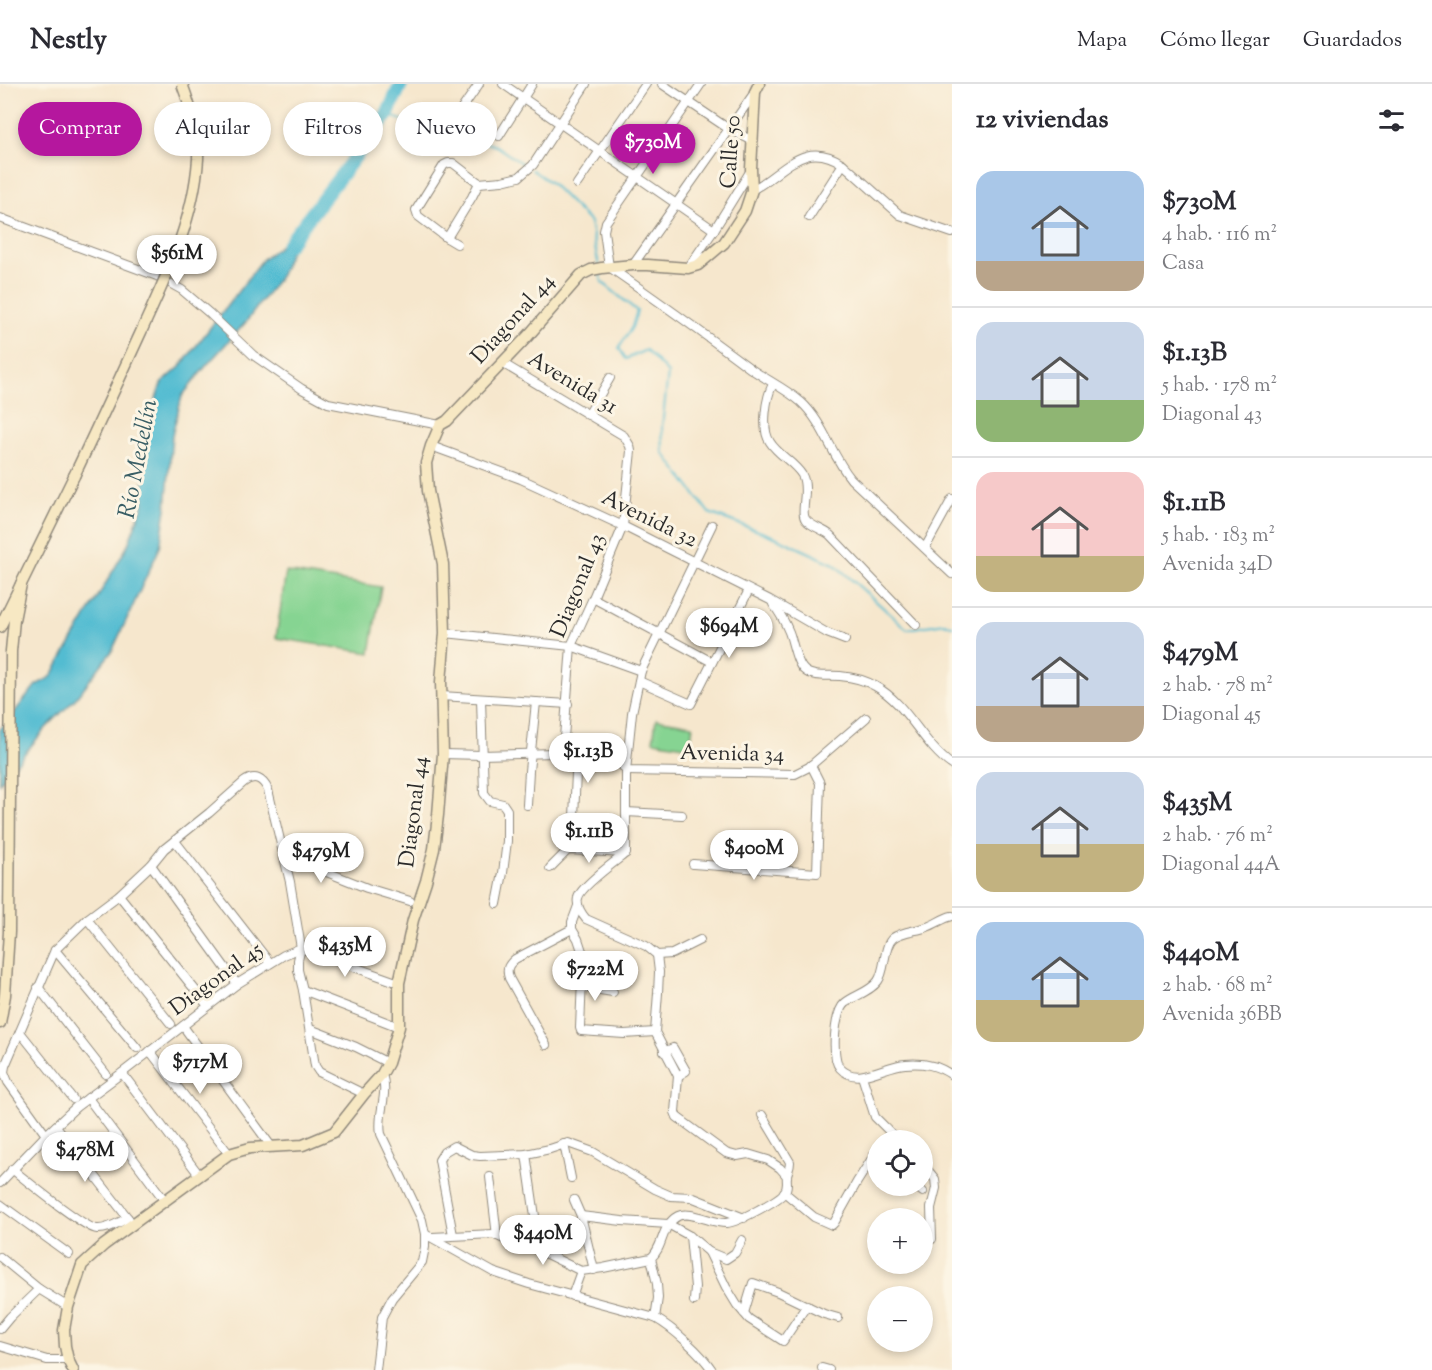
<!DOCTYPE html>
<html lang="es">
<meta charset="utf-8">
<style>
body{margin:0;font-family:"Sorts Mill Goudy",serif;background:#f7f7f7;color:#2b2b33;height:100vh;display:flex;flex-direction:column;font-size:22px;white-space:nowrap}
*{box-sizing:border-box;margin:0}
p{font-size:20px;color:#7c7c81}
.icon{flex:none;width:33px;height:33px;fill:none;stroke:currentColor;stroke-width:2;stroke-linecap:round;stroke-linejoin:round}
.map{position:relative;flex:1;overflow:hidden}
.side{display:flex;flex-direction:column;background:#fff;width:480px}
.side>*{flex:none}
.banner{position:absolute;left:18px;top:18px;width:570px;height:54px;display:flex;gap:12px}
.tools{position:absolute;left:867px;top:1046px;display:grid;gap:12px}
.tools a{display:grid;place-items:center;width:66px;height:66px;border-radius:50%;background:#fff;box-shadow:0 3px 9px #0003;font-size:30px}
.price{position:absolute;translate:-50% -51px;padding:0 14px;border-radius:21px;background:#fff;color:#222;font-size:20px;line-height:39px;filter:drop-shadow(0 2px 3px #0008)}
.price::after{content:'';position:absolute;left:50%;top:36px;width:18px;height:14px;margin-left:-9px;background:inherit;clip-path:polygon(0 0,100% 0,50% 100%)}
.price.on{background:#b5179e;color:#fff}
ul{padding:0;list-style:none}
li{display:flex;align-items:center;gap:18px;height:150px;padding:0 24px}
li+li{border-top:2px solid #e1e1e2}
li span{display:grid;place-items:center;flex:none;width:168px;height:120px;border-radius:18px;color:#555}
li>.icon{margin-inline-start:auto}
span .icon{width:72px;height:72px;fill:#fffc;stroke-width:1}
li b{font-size:26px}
h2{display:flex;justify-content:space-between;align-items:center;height:72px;padding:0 24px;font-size:26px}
.pill{padding:0 21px;border-radius:27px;background:#fff;box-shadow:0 3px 9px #0003;font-size:21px;line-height:54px}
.pill.on{background:#b5179e;color:#fff}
header{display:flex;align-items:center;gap:36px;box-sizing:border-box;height:84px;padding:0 30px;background:#fff;border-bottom:2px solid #e1e1e2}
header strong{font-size:28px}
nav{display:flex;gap:33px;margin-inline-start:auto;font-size:21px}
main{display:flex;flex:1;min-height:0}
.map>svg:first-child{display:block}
.green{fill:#86d492;stroke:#58805e;stroke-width:1.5}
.water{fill:#53bcd1;stroke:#3f747e;stroke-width:1.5}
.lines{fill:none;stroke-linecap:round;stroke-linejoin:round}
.stream{stroke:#53bcd1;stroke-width:2}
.river{stroke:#53bcd1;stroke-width:14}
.street-casing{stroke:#90897c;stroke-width:10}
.secondary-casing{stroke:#90897c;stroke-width:13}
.street{stroke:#fff;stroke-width:8}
.secondary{stroke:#f7e8c3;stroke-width:10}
.secondary-bridge-casing{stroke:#90897c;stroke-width:13;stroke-linecap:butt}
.secondary-bridge{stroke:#f7e8c3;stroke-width:10}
.labels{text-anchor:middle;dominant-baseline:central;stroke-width:6;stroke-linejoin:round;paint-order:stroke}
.street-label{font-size:22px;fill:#2b2b2b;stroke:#fcf5e5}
.water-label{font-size:24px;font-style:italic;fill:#395e65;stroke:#fcf5e5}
</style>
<header>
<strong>Nestly</strong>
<nav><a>Mapa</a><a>Cómo llegar</a><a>Guardados</a></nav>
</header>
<main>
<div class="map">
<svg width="952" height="1286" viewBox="0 0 952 1286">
<rect width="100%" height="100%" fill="#fcf5e5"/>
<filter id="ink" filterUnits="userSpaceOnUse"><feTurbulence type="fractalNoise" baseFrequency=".0167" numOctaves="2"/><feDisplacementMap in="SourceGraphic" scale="12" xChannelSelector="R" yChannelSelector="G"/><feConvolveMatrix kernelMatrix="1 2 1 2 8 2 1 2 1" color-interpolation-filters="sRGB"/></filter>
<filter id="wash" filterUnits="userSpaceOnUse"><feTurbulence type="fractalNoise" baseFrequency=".008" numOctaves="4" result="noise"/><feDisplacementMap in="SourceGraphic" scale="24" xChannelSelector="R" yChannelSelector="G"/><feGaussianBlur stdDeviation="1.35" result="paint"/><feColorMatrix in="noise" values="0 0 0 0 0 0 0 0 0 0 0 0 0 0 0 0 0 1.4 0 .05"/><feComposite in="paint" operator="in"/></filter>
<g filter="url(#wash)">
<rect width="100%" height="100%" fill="#f6e7cd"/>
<g class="green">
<polygon points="286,488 381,503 370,569 276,554"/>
<polygon points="656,635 693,641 690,663 653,657"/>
</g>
<polygon class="water" points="297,149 281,191 246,238 206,282 182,312 172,351 166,425 160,463 112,567 76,614 46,644 0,699 0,646 36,601 51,593 127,463 143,421 147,343 161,300 180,283 263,175"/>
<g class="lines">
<g class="stream">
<polyline points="387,31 405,37 437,43 496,62 527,83"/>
<polyline points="532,86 551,99 590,138 599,182"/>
<polyline points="600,188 602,198 637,227 632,243 619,264 626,275 646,266 668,289 662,343 663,368 709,429 775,453 834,480 907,545 945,539 952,542"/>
</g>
<polyline class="river" points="287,162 387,31 401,0"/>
</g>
</g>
<g filter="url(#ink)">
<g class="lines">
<defs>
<g id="street">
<polyline points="503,0 714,146"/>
<polyline points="662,0 729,45 753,57"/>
<path d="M701,0l-95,138 -2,9 5,36c48,33 95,67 142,102 16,11 35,20 50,33 23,21 30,53 50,77l101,95"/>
<polyline points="461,26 479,0"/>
<polyline points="499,52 532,0"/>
<polyline points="577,100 646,0"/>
<path d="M752,106c33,-18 52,-52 91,-26l57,51 52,18"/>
<polyline points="809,133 843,80"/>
<polyline points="0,134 157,192 182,206 209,229 253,271 302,305 328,319 440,341"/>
<polyline points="447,154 418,132 416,126 444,81 448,79 453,79 479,99 502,97 519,93 533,81 586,0"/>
<polyline points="457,160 447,154 472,113 479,99"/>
<polyline points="633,181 755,8"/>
<polyline points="688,184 714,146 751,86"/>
<polyline points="502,279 624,352 630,362 631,367 623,442 593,514 571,562 563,667"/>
<path d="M773,300c-7,13 -12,45 -3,58 8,13 24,20 32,33 8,15 -3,37 4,45 6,7 17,9 24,15l86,90"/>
<polyline points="588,331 610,294"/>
<polyline points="431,362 521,395 623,442 770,516 827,549 845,556"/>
<polyline points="925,464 952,415"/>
<polyline points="593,514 712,578"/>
<path d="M773,520c6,8 12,18 16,28 4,10 7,31 15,38 8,8 25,5 36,6 11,1 25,4 35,10 33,18 47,58 77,79"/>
<polyline points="445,549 571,562 641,587"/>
<polyline points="639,597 691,620 749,506"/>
<polyline points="441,612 568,620"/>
<polyline points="481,615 484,709 490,717 503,720 507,726 507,757 503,789 497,820"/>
<polyline points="443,670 482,671 590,668 610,670 618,675 626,687 795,690 809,683 866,634"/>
<polyline points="527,721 529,687 536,618"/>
<polyline points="626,728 682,731"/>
<polyline points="574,733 577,667"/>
<polyline points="175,757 270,879"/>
<polyline points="284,771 367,804 410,817"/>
<polyline points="693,780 817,789 820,699 811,681"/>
<polyline points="151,781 237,900"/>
<polyline points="550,784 568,766 626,769"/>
<polyline points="119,811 208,922"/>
<polyline points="578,822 572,838 572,845 578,855 583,870 580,944 581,947 624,950 655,948"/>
<path d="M952,832c-9,2 -16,8 -25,11 -10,4 -25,4 -34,11 -10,8 -7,32 -15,43 -8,11 -23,14 -33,22 -11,9 -14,55 -5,65 17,19 45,-3 65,-4 18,-2 32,1 47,11"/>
<polyline points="87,835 171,940"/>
<path d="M700,856l-28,14 -15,1 -11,-9 -60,-27c-5,-6 -10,-13 -8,-21 2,-11 38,-37 48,-45v-82l6,-58 9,-42 71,-146"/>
<polyline points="55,866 137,964"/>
<polyline points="657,871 659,888 658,909 655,948 678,992 675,1028 677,1033 726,1069 737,1072 748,1070 768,1076 780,1084 787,1092"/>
<polyline points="38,903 106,990"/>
<polyline points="581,903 613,908"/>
<polyline points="303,906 399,943"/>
<polyline points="183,942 271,1062"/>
<polyline points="310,945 356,963 388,979"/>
<polyline points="20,948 73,1015"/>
<path d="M546,961l-37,-67c-3,-9 -1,-13 6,-19l57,-30"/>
<polyline points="150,967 229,1070"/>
<polyline points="664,968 673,964 686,987 678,992"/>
<polyline points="122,989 200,1092"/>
<path d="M382,990c7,22 -5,39 -1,60l41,86 3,14 68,38 36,12 126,34c18,10 46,35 57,52"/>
<polyline points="862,992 875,1033 898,1056"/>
<polyline points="364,1010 319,988 315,982 303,906 298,886 298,876 301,864 399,899"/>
<polyline points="88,1014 165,1117"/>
<polyline points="56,1042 131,1138"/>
<polyline points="564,1060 571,1094"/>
<polyline points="526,1070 540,1167"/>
<polyline points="922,1079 935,1095 936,1104 931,1124 932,1155"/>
<path d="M12,1085c14,11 72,59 85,60 10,1 22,-7 31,-11"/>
<polyline points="490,1093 497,1152"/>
<path d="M0,1099l46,-48 30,-28 46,-34 115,-89 47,-29 17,-7 -11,-66 -22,-92c-5,-11 -13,-16 -24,-8l-35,31 -45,36 -13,16 -32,30 -32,24 -32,31 -50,116 -1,6 4,10 38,53"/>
<polyline points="914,1101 923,1108"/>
<polyline points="784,1108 814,1133 832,1141 834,1139 857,1098 878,1065"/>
<polyline points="574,1116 581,1132 594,1186"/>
<polyline points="0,1120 69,1170"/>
<polyline points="581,1132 622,1137 668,1140 690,1152 709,1168 726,1203 737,1221 749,1235 783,1257 807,1221"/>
<polyline points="453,1151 439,1076 444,1068 454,1062 472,1071 480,1072 526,1070 550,1065 568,1059 593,1068 655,1105 671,1112 691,1113 744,1134"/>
<polyline points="690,1152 695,1203 694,1217"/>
<polyline points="432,1153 493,1150 512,1159 536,1165 581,1187 603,1184 651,1174"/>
<polyline points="709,1168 726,1175 735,1169 742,1156"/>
<polyline points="0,1173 39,1205 68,1223"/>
<polyline points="572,1212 581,1187"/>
<polyline points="744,1229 753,1199 778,1208 824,1230 838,1234"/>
<path d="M655,1234l3,-20 -1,-14 -6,-26c13,-11 10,-33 27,-42 12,-6 35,8 49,7 11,-1 50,-22 57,-30 5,-6 2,-11 3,-18 1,-5 3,-7 3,-13l-28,-47"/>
<polyline points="0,1245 10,1233 39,1205"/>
<polyline points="0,1262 47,1276 68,1276"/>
<polyline points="822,1284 829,1286"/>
<polyline points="376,1286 382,1233 392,1214 422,1178 425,1163 425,1150"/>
</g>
<g id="secondary">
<polyline points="0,543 74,392"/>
<polyline points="0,939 5,911 9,848 11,567 14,536 21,500"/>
<polyline points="73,1286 68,1276 65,1262 64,1246 68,1223 82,1181 104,1161 229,1070 250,1064 303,1061 334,1048 364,1010 382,990 388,979 399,943 399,899 413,836 426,797 434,765 438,731 443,670 441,598 445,549 443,480 428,407 426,379 431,362 440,341 447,337 528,252 581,191 591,186 602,184 633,181 648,181 688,184 698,181 724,159 745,127 752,106 751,85 755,8 759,0"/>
</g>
</defs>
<use href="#street" class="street-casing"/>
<use href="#secondary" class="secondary-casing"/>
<use href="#street" class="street"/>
<use href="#secondary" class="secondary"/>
<defs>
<path id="secondary-bridge" d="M74,392c23,-48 45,-96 67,-144 25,-55 53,-112 57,-173 1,-25 -7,-51 -16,-75"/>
</defs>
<use href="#secondary-bridge" class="secondary-bridge-casing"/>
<use href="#secondary-bridge" class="secondary-bridge"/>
</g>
</g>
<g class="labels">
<g class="street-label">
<text transform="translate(732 68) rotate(-86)">Calle 50</text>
<text transform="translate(514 236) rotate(-48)">Diagonal 44</text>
<text transform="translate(572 300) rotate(31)">Avenida 31</text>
<text transform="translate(649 436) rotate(26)">Avenida 32</text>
<text transform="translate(579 502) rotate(-68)">Diagonal 43</text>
<text transform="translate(732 671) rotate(1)">Avenida 34</text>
<text transform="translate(415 728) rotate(-83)">Diagonal 44</text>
<text transform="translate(217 896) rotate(-36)">Diagonal 45</text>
</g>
<g class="water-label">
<text transform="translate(139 375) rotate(-79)">Río Medellín</text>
</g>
</g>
</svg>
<div class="tools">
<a><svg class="icon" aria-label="locate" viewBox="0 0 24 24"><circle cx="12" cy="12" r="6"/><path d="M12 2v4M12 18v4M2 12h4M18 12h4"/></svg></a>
<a>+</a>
<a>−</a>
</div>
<b class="price on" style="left:653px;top:91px">$730M</b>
<b class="price" style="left:177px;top:202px">$561M</b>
<b class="price" style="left:729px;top:575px">$694M</b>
<b class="price" style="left:588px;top:700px">$1.13B</b>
<b class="price" style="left:589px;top:780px">$1.11B</b>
<b class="price" style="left:754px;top:797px">$400M</b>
<b class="price" style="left:321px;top:800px">$479M</b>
<b class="price" style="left:345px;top:894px">$435M</b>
<b class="price" style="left:595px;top:918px">$722M</b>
<b class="price" style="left:200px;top:1011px">$717M</b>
<b class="price" style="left:85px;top:1099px">$478M</b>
<b class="price" style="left:543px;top:1182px">$440M</b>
<div class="banner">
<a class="pill on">Comprar</a>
<a class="pill">Alquilar</a>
<a class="pill">Filtros</a>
<a class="pill">Nuevo</a>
</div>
</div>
<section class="side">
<h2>12 viviendas<svg class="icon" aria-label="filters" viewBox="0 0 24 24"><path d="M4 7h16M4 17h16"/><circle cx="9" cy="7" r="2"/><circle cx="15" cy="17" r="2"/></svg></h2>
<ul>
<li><span style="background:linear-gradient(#a9c7e8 75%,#b9a48a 0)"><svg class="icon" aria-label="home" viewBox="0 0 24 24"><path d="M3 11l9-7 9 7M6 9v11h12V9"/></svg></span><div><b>$730M</b><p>4 hab. · 116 m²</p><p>Casa</p></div></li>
<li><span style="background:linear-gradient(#c9d6e8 65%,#8fb573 0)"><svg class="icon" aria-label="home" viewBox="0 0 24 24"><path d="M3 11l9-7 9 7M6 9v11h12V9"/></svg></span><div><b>$1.13B</b><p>5 hab. · 178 m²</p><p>Diagonal 43</p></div></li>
<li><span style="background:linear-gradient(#f6c9c9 70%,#c2b280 0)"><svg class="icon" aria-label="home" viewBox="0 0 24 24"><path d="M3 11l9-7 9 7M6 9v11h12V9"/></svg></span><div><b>$1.11B</b><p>5 hab. · 183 m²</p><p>Avenida 34D</p></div></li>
<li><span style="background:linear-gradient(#c9d6e8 70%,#b9a48a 0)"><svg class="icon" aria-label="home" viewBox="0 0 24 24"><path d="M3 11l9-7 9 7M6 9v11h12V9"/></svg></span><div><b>$479M</b><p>2 hab. · 78 m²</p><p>Diagonal 45</p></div></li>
<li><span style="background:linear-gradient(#c9d6e8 60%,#c2b280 0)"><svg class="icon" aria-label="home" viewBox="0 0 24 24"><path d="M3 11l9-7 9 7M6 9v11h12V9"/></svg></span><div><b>$435M</b><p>2 hab. · 76 m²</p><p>Diagonal 44A</p></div></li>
<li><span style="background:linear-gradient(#a9c7e8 65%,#c2b280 0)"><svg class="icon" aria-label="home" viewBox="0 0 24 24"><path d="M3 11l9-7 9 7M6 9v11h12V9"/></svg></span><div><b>$440M</b><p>2 hab. · 68 m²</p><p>Avenida 36BB</p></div></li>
</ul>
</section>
</main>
